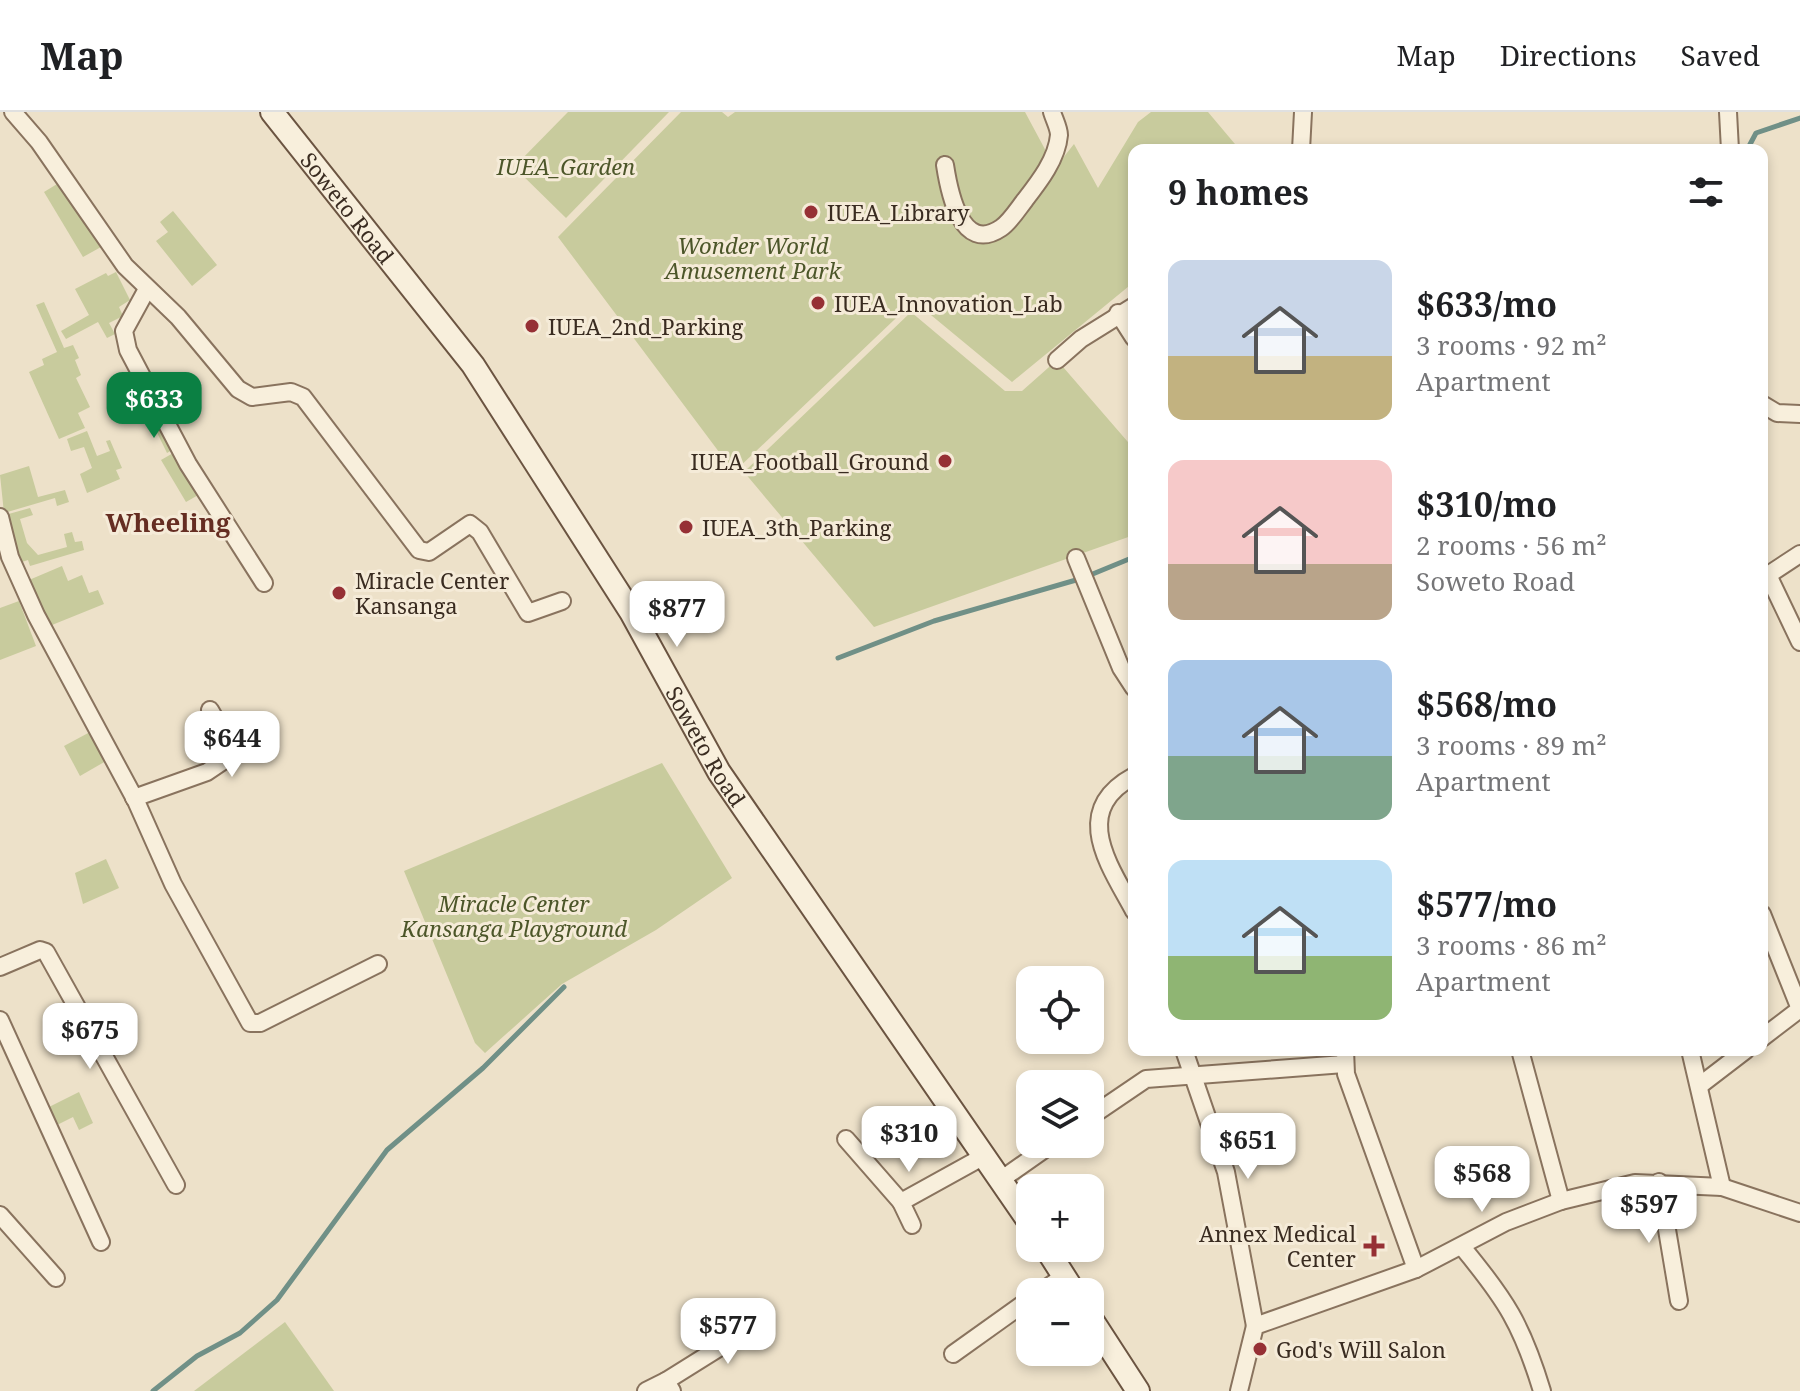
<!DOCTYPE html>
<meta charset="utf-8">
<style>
body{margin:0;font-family:"Noto Serif",serif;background:#f2f2f2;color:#202124;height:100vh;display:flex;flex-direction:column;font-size:30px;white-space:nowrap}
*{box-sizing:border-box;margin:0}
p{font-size:26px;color:#757577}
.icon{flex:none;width:44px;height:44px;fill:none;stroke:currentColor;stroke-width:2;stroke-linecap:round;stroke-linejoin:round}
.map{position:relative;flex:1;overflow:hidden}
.sheet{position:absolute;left:1128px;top:32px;width:640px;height:912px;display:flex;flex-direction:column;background:#fff;border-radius:16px;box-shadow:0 4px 12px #0003}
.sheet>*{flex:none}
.controls{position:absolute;left:1016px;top:854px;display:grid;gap:16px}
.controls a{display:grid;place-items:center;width:88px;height:88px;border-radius:16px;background:#fff;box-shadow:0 4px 12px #0003;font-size:40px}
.price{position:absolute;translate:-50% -68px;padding:0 18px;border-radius:16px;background:#fff;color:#222;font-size:26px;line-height:52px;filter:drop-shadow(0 2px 4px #0008)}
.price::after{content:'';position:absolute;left:50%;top:48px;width:24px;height:18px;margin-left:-12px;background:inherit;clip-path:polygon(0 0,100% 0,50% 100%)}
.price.active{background:#0b8043;color:#fff}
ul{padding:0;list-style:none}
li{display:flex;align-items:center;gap:24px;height:200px;padding:0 40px}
li span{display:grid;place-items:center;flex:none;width:224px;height:160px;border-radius:16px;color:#555}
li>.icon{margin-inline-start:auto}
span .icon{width:96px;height:96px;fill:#fffc;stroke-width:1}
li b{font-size:34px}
h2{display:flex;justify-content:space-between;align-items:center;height:96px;padding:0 40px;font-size:34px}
header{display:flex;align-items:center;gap:48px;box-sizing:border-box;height:112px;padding:0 40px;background:#fff;border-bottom:2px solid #e0e0e0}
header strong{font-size:38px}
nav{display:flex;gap:44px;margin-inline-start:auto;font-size:28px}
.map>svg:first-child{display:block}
.green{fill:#c8cb9d}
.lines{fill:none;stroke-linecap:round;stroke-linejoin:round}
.stream{stroke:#709087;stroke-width:5}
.street-casing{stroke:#89735e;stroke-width:20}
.secondary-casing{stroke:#6b5441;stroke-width:26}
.street{stroke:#f8efdc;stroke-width:16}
.secondary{stroke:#f8efdc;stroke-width:22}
.poi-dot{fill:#963035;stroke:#f5ebd8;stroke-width:3}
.labels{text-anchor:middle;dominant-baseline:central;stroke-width:6;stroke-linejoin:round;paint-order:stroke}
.park-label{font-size:22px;font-style:italic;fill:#4c5629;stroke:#f5ebd8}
.street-label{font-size:22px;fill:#3a2c21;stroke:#f5ebd8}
.poi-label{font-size:22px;fill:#3a2c21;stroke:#f5ebd8;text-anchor:start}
.quarter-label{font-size:26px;font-weight:bold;fill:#652d22;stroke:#f5ebd8}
</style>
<header>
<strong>Map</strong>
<nav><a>Map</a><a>Directions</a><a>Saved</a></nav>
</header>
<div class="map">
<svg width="1800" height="1279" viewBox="0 0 1800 1279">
<rect width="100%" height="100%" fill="#ede1c9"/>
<g class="green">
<polygon points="568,0 669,0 566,106 514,55"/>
<polygon points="681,0 722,0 728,5 735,0 1025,0 1055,56 1074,32 1098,76 1138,10 1151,0 1208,0 1240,38 1134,38 1134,170 1012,270 914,189 734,360 558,125"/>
<polygon points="62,69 101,135 83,145 44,80"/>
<polygon points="173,99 217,153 192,174 156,129 168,120 160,110"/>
<polygon points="116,160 130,188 119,195 123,204 109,211 115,222 107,226 98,210 66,227 61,219 89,203 75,177 106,161 108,164"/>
<polygon points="44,190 64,236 73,233 79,246 75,248 81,263 76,266 90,295 78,301 85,316 59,327 29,260 44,253 42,247 57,240 36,193"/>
<polygon points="911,200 1005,279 1022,279 1057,248 1134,337 1134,423 874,515 744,360"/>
<polygon points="142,272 174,337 167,341 146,298 129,306 127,302 132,299 123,281"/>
<polygon points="87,319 97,344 110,339 106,329 110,328 122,356 116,358 120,367 87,381 80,362 92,356 84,335 71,339 67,327"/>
<polygon points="175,340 200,382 186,390 161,348"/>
<polygon points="29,354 38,385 65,378 69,390 57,394 55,386 4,401 0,363"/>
<polygon points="30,396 33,403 20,407 27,431 38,443 67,435 64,422 72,420 75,430 82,429 84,438 30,454 28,448 19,451 5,403"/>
<polygon points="62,454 68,469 82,463 89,481 98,478 104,492 47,515 29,468"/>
<polygon points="19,489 36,534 0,548 0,496"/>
<polygon points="90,620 106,649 80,664 64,634"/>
<polygon points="662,651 732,766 656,818 562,872 485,941 475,931 404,759"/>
<polygon points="106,747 119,776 83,792 75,761"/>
<polygon points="79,980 93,1011 79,1018 73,1005 55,1014 47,996"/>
<polygon points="285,1210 334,1279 194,1279"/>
</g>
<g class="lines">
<g class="stream">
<polyline points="1747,38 1756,21 1800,6"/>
<polyline points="838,546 934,509 1083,466 1134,445"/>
<polyline points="153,1279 197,1244 240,1221 277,1188 387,1038 483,956 564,875"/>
</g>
<defs>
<g id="street">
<polyline points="13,0 39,30 125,154 178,205 238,277 252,285 291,280 303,285 419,438 429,440 470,412 480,420 528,501 562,489"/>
<polyline points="1728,0 1730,38"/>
<polyline points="1301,38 1303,0"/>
<path d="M945,53c4,26 16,90 56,63 9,-6 17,-19 24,-28 14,-18 32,-41 34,-65 0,-7 -5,-16 -7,-23"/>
<polyline points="147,177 124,219 128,238 188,352 264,471"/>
<polyline points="1118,201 1134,226"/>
<polyline points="1057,248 1081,227 1134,194"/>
<polyline points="1762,292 1777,301 1800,302"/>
<polyline points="0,405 10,445 36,503 136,689 173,772 250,911 260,911 378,852"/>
<polyline points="1800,442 1768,463 1800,530"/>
<polyline points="1076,446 1121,556 1134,576"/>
<path d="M1134,664c-65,35 -24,90 0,135"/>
<polyline points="134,686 207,660 235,641 210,598"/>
<polyline points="1762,802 1800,897"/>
<polyline points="0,855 40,838 46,840 176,1073"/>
<polyline points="0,908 101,1130"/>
<polyline points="1762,926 1800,897"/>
<polyline points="1184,938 1226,1060 1255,1214"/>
<polyline points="1345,938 1346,962 1416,1157"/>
<polyline points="1520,938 1561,1089"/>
<polyline points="1690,938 1722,1075"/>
<polyline points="1699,974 1746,938"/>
<polyline points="1090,1005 1146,967 1344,952"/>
<polyline points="846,1027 901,1090"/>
<polyline points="1002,1067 1052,1032"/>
<polyline points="1659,1070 1679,1189"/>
<polyline points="0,1103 56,1166"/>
<polyline points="912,1113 901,1090 986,1043"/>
<path d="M1463,1136c43,52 59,77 79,143"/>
<polyline points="1041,1180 1064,1164"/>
<polyline points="953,1242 1030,1187"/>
<polyline points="646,1279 666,1269"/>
<polyline points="672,1279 666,1269 754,1214"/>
<polyline points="1239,1279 1255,1214 1416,1157 1506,1110 1561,1089 1635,1071 1722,1075 1800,1101"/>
</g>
<g id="secondary">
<path id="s1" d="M272,0l201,253 158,247 88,160 311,451"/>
<polyline points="1046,1136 1074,1180"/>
<polyline points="1090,1205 1138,1279"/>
</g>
</defs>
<use href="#street" class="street-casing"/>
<use href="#secondary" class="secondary-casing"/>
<use href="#street" class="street"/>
<use href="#secondary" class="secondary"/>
</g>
<g class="poi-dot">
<circle cx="811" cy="100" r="8"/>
<circle cx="818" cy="191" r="8"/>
<circle cx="532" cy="214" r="8"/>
<circle cx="945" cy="349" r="8"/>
<circle cx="686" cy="415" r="8"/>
<circle cx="339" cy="481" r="8"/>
<path d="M1370 1122h8v8h8v8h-8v8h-8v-8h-8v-8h8z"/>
<circle cx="1260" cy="1237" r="8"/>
</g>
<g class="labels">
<g class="park-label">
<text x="566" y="54">IUEA_Garden</text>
<text x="753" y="133">Wonder World<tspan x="753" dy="25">Amusement Park</tspan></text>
<text x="514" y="791">Miracle Center<tspan x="514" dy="25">Kansanga Playground</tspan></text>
</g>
<g class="street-label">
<text stroke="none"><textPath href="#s1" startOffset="122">Soweto Road</textPath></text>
<text stroke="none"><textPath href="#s1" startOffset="770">Soweto Road</textPath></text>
</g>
<g class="poi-label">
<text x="827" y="100">IUEA_Library</text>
<text x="834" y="191">IUEA_Innovation_Lab</text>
<text x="548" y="214">IUEA_2nd_Parking</text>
<text x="929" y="349" text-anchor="end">IUEA_Football_Ground</text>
<text x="702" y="415">IUEA_3th_Parking</text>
<text x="355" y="468">Miracle Center<tspan x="355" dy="25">Kansanga</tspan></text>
<text x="1356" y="1121" text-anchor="end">Annex Medical<tspan x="1356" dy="25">Center</tspan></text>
<text x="1276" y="1237">God's Will Salon</text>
</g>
<g class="quarter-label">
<text x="168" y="410">Wheeling</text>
</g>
</g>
</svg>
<div class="controls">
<a><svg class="icon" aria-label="locate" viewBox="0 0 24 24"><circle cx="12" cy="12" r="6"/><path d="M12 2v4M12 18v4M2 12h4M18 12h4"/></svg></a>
<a><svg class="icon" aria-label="layers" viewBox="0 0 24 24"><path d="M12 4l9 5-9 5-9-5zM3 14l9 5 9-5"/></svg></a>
<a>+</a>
<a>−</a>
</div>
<b class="price active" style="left:154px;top:328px">$633</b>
<b class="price" style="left:677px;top:537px">$877</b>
<b class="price" style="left:232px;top:667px">$644</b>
<b class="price" style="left:90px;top:959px">$675</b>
<b class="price" style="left:909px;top:1062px">$310</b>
<b class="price" style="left:1248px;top:1069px">$651</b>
<b class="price" style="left:1482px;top:1102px">$568</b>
<b class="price" style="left:1649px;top:1133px">$597</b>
<b class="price" style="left:728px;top:1254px">$577</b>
<section class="sheet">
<h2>9 homes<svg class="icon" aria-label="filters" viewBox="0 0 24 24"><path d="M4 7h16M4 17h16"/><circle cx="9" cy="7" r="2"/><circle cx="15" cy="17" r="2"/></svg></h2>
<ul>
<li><span style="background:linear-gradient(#c9d6e8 60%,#c2b280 0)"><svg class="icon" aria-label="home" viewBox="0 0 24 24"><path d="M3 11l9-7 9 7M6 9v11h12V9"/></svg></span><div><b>$633/mo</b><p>3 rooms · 92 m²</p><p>Apartment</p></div></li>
<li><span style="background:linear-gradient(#f6c9c9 65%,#b9a48a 0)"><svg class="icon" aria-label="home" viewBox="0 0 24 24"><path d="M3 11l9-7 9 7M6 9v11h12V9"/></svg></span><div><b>$310/mo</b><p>2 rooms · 56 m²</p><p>Soweto Road</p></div></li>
<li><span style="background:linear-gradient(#a9c7e8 60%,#7fa58c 0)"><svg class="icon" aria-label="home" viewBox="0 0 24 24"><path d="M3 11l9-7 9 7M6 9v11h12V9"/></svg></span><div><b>$568/mo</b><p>3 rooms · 89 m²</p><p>Apartment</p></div></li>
<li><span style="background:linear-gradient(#bfe0f5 60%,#8fb573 0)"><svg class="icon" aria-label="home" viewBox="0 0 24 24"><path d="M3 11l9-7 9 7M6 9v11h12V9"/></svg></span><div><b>$577/mo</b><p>3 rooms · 86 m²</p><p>Apartment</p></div></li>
</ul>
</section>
</div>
